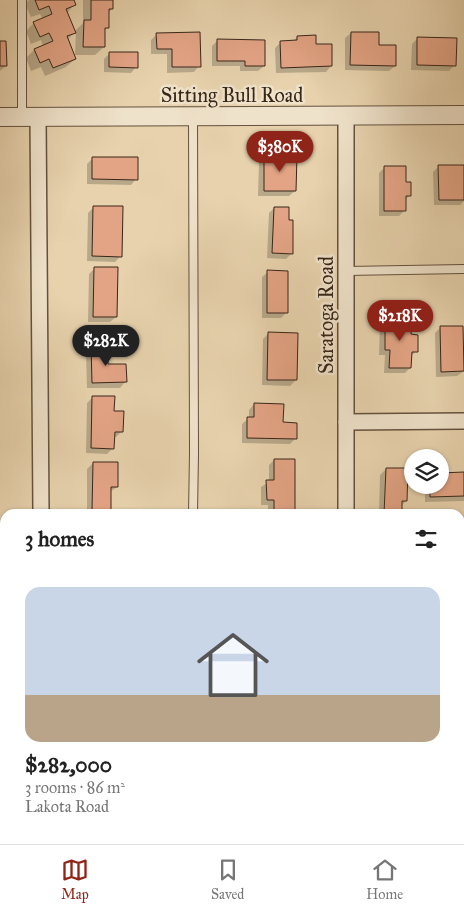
<!DOCTYPE html>
<meta charset="utf-8">
<style>
body{margin:0;font-family:"IM FELL Great Primer",serif;background:#f2f2f2;color:#222;height:100vh;display:flex;flex-direction:column;font-size:19px;white-space:nowrap}
*{box-sizing:border-box;margin:0}
p{font-size:16px;color:#767676}
.icon{flex:none;width:28px;height:28px;fill:none;stroke:currentColor;stroke-width:2;stroke-linecap:round;stroke-linejoin:round}
.map{position:relative;flex:1;overflow:hidden}
.side{position:absolute;left:0px;top:509px;width:465px;height:336px;display:flex;flex-direction:column;background:#fff;border-radius:15px 15px 0 0;box-shadow:0 1px 4px #0004}
.side>*{flex:none}
.fabs{position:absolute;left:404px;top:449px;display:grid;gap:10px}
.fabs a{display:grid;place-items:center;width:45px;height:45px;border-radius:50%;background:#fff;box-shadow:0 1px 4px #0004;font-size:25px}
.price{position:absolute;translate:-50% -42px;padding:0 11px;border-radius:18px;background:#8f2418;color:#fff;font-size:16px;line-height:32px;filter:drop-shadow(0 1px 2px #0008)}
.price::after{content:'';position:absolute;left:50%;top:30px;width:15px;height:11px;margin-left:-8px;background:inherit;clip-path:polygon(0 0,100% 0,50% 100%)}
.price.selected{background:#222;color:#fff}
ul{padding:0;list-style:none}
li{display:grid;align-content:center;gap:10px;height:265px;padding:0 25px}
li+li{border-top:1px solid #e0e0e0}
li span{display:grid;place-items:center;height:155px;border-radius:15px;color:#555}
li>.icon{margin-inline-start:auto}
span .icon{width:90px;height:90px;fill:#fffc;stroke-width:1}
li b{font-size:21px}
h2{display:flex;justify-content:space-between;align-items:center;height:60px;padding:0 25px;font-size:21px}
.dock{display:flex;justify-content:space-around;align-items:center;height:70px;border-top:1px solid #e0e0e0;background:#fff;font-size:14px;color:#767676}
.dock a{display:grid;justify-items:center;gap:2px}
.dock .selected{color:#8f2418}
.map>svg:first-child{display:block}
.shadow{fill:#0003}
.building{fill:#e3a485;stroke:#382619}
.lines{fill:none;stroke-linecap:round;stroke-linejoin:round}
.service-casing{stroke:#64513e;stroke-width:10}
.minor-casing{stroke:#64513e;stroke-width:18}
.tertiary-casing{stroke:#64513e;stroke-width:20}
.service{stroke:#efe2ca;stroke-width:8}
.minor{stroke:#efe2ca;stroke-width:15}
.tertiary{stroke:#efe2ca;stroke-width:18}
.labels{text-anchor:middle;dominant-baseline:central;stroke-width:5;stroke-linejoin:round;paint-order:stroke}
.street-label{font-size:20px;fill:#382619;stroke:#efe2ca}
</style>
<div class="map">
<svg width="464" height="844" viewBox="0 0 464 844">
<rect width="100%" height="100%" fill="#e7d2ad"/>
<filter id="stains"><feTurbulence type="fractalNoise" baseFrequency=".004" numOctaves="4"/><feColorMatrix values="0 0 0 0 .2 0 0 0 0 .09 0 0 0 0 .02 0 0 0 .5 -.17"/></filter>
<radialGradient id="worn" r=".72"><stop offset=".6" stop-color="#630" stop-opacity="0"/><stop offset="1" stop-color="#630" stop-opacity=".3"/></radialGradient>
<g class="shadow">
<polygon points="29,0 72,0 74,5 67,13 74,32 83,23 83,0 112,0 112,9 108,13 108,27 104,31 104,47 95,55 75,55 76,31 67,40 75,59 66,67 45,76 41,67 31,71 26,58 34,50 43,46 41,40 31,44 26,31 34,23 43,19 40,14 31,17 25,4"/>
<polygon points="351,33 378,46 395,66 389,71 345,70 345,38"/>
<polygon points="157,34 199,66 194,72 167,73 167,54 151,54 151,40"/>
<polygon points="297,37 315,45 331,66 326,72 276,73 275,48 281,42 293,42"/>
<polygon points="418,38 455,65 449,71 411,70 412,44"/>
<polygon points="218,40 264,66 258,71 240,71 240,66 212,66 212,46"/>
<polygon points="0,42 6,66 0,71"/>
<polygon points="110,53 136,67 131,73 104,72 104,59"/>
<polygon points="264,157 295,191 289,196 258,196 259,163"/>
<polygon points="93,158 136,179 131,185 87,184 87,164"/>
<polygon points="464,166 464,201 460,205 434,205 433,172 438,167"/>
<polygon points="384,168 405,183 410,195 405,200 405,210 399,216 379,216 379,173"/>
<polygon points="94,207 121,256 115,262 87,261 88,213"/>
<polygon points="274,208 288,221 292,253 286,259 267,258 269,213"/>
<polygon points="95,268 116,317 110,322 88,322 89,274"/>
<polygon points="268,272 287,312 281,318 262,318 262,277"/>
<polygon points="385,318 410,336 416,351 410,357 410,368 405,373 384,373 385,355 379,355 380,324"/>
<polygon points="441,327 464,348 464,371 457,376 436,377 435,333"/>
<polygon points="269,333 296,380 290,386 262,385 263,339"/>
<polygon points="92,347 107,366 125,382 120,388 87,388 86,353"/>
<polygon points="93,397 113,412 122,431 116,437 113,437 113,448 107,454 86,453 87,403"/>
<polygon points="254,404 282,424 296,438 290,444 242,443 242,424 249,418 249,410"/>
<polygon points="274,460 294,510 290,514 268,514 268,505 261,505 261,487 269,482 269,465"/>
<polygon points="93,463 117,487 110,492 109,510 106,514 87,514 87,469"/>
<polygon points="386,469 406,501 401,506 400,514 379,514 380,475"/>
<polygon points="440,474 464,474 464,501 425,502 425,485 440,485"/>
<rect x="460" y="654" width="4" height="27"/>
<polygon points="460,780 464,781 464,816 460,814"/>
<polygon points="0,794 5,794 3,826 0,826"/>
<polygon points="464,819 464,844 454,844 455,840 460,840 460,829"/>
<rect x="169" y="840" width="29" height="4"/>
<polygon points="207,840 234,840 234,842 231,844 207,844"/>
<rect x="253" y="840" width="24" height="4"/>
</g>
<g class="building">
<polygon points="35,0 74,0 76,5 66,9 76,33 67,36 76,59 53,68 49,59 40,63 34,49 53,41 49,33 40,37 33,22 52,14 49,6 39,10"/>
<polygon points="91,0 113,0 113,9 109,9 109,28 105,28 105,47 83,47 84,20 91,20"/>
<polygon points="200,32 201,67 172,67 172,49 157,49 156,33"/>
<polygon points="351,32 379,32 379,45 396,45 396,66 350,65"/>
<polygon points="316,35 316,44 332,44 332,66 281,68 280,41 297,40 297,36"/>
<polygon points="417,37 457,38 456,66 417,65"/>
<polygon points="217,39 265,40 265,66 245,66 245,61 217,61"/>
<polygon points="0,41 6,41 7,66 0,66"/>
<polygon points="109,52 138,52 138,68 109,67"/>
<polygon points="264,156 297,156 296,191 264,191"/>
<polygon points="92,157 138,157 138,180 92,179"/>
<polygon points="438,165 464,165 464,200 439,200"/>
<polygon points="384,166 406,166 406,182 411,182 411,196 406,196 406,211 384,211"/>
<polygon points="93,206 123,206 122,257 92,256"/>
<polygon points="274,207 289,207 289,220 293,220 293,254 272,253"/>
<polygon points="94,267 118,267 117,317 93,317"/>
<polygon points="267,270 288,271 288,313 267,313"/>
<polygon points="385,317 412,317 411,334 418,335 418,352 412,352 411,368 389,368 390,350 385,350"/>
<polygon points="440,326 463,326 464,371 441,372"/>
<polygon points="268,332 298,333 297,380 267,380"/>
<polygon points="91,346 108,346 108,364 126,364 127,382 92,383"/>
<polygon points="92,396 115,396 114,411 124,411 123,432 115,432 114,449 91,448"/>
<polygon points="254,403 284,404 283,422 297,423 297,439 247,438 247,417 254,417"/>
<polygon points="274,459 295,459 295,511 274,511 274,500 267,500 266,480 274,480"/>
<polygon points="93,462 118,462 118,487 111,487 111,511 92,511"/>
<polygon points="386,468 408,468 407,501 402,501 402,514 384,514"/>
<polygon points="464,472 464,496 430,497 430,485 440,485 440,473"/>
<rect x="460" y="653" width="4" height="23"/>
<polygon points="460,778 464,780 464,804 460,803"/>
<rect x="0" y="793" width="5" height="26"/>
<polygon points="464,829 464,844 458,844 460,840"/>
<polygon points="177,840 199,840 199,844 178,844"/>
<rect x="215" y="840" width="20" height="2"/>
<polygon points="259,840 278,840 278,844 258,844"/>
</g>
<g class="lines">
<defs>
<g id="service">
<polyline points="193,116 194,453 193,514"/>
<polyline points="22,117 22,1"/>
<polyline points="346,271 464,269"/>
</g>
<g id="minor">
<polyline points="38,117 41,514"/>
<polyline points="346,422 464,421"/>
<polyline points="346,514 346,116"/>
<polyline points="460,724 464,724"/>
<polyline points="0,727 5,727"/>
</g>
<polyline id="tertiary" points="0,117 464,115"/>
</defs>
<use href="#service" class="service-casing"/>
<use href="#minor" class="minor-casing"/>
<use href="#tertiary" class="tertiary-casing"/>
<use href="#service" class="service"/>
<use href="#minor" class="minor"/>
<use href="#tertiary" class="tertiary"/>
</g>
<g class="labels">
<g class="street-label">
<text x="232" y="95">Sitting Bull Road</text>
<text transform="translate(326 315) rotate(-90)">Saratoga Road</text>
</g>
</g>
<rect width="100%" height="100%" filter="url(#stains)"/>
<rect width="100%" height="100%" fill="url(#worn)"/>
</svg>
<div class="fabs">
<a><svg class="icon" aria-label="layers" viewBox="0 0 24 24"><path d="M12 4l9 5-9 5-9-5zM3 14l9 5 9-5"/></svg></a>
</div>
<b class="price" style="left:280px;top:173px">$380K</b>
<b class="price" style="left:400px;top:342px">$218K</b>
<b class="price selected" style="left:106px;top:367px">$282K</b>
<section class="side">
<h2>3 homes<svg class="icon" aria-label="filters" viewBox="0 0 24 24"><path d="M4 7h16M4 17h16"/><circle cx="9" cy="7" r="2"/><circle cx="15" cy="17" r="2"/></svg></h2>
<ul>
<li><span style="background:linear-gradient(#c9d6e8 70%,#b9a48a 0)"><svg class="icon" aria-label="home" viewBox="0 0 24 24"><path d="M3 11l9-7 9 7M6 9v11h12V9"/></svg></span><div><b>$282,000</b><p>3 rooms · 86 m²</p><p>Lakota Road</p></div></li>
</ul>
</section>
</div>
<nav class="dock">
<a class="selected"><svg class="icon" aria-label="map" viewBox="0 0 24 24"><path d="M3 6l6-2 6 2 6-2v14l-6 2-6-2-6 2zM9 4v14M15 6v14"/></svg>Map</a>
<a><svg class="icon" aria-label="saved" viewBox="0 0 24 24"><path d="M7 4h10v16l-5-4-5 4z"/></svg>Saved</a>
<a><svg class="icon" aria-label="home" viewBox="0 0 24 24"><path d="M3 11l9-7 9 7M6 9v11h12V9"/></svg>Home</a>
</nav>
